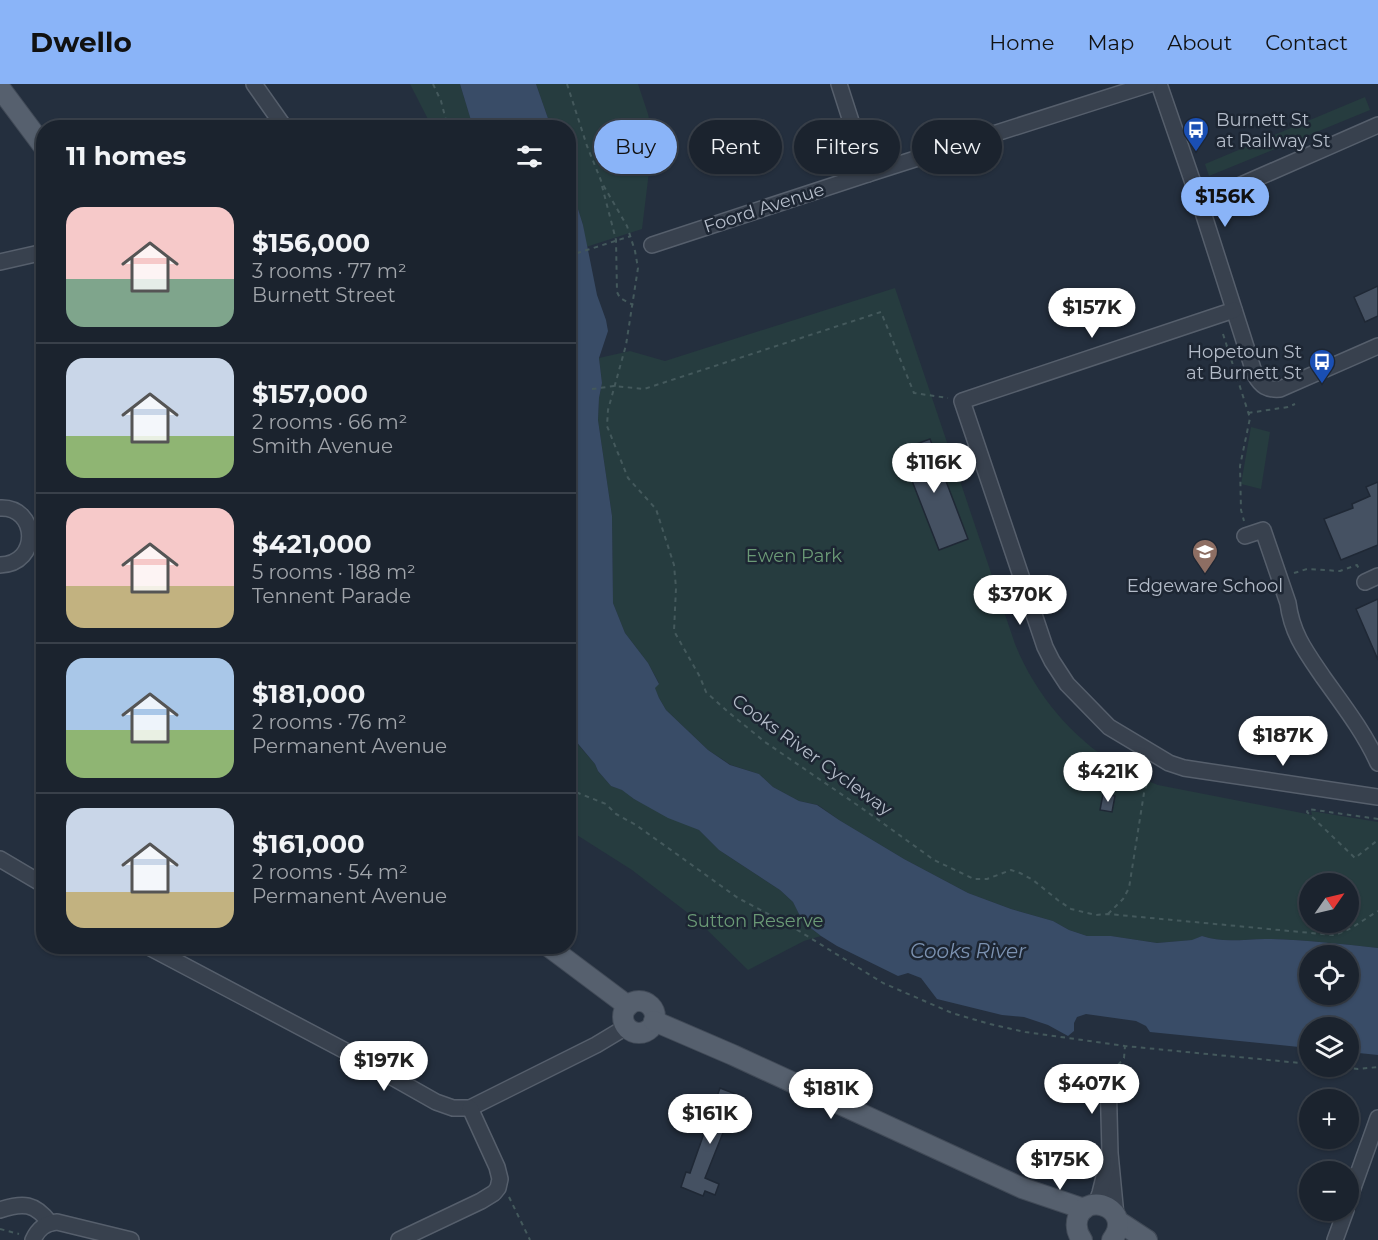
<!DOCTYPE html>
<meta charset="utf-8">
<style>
body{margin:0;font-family:Montserrat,sans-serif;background:#282f3a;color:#f1f3f6;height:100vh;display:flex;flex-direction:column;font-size:22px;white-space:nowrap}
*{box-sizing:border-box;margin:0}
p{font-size:20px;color:#a0a4aa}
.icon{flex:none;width:33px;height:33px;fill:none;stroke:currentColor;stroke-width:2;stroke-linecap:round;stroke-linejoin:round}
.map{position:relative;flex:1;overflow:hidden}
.panel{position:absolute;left:36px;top:36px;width:540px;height:834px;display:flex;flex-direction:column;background:#1b232e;border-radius:24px;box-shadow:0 2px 4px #0004,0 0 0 2px #39404a}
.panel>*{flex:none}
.hud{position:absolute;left:594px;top:36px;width:570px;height:54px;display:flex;gap:12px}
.needle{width:39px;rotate:56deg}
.tools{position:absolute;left:1299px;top:789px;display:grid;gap:12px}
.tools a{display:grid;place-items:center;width:60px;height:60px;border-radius:50%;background:#1b232e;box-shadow:0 2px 4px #0004,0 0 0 2px #39404a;font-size:30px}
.price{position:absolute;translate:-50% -51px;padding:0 14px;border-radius:21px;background:#fff;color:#222;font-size:20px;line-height:39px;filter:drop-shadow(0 2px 3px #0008)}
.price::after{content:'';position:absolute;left:50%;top:36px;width:18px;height:14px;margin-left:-9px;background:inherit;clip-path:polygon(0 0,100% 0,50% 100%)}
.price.on{background:#8ab4f8;color:#111}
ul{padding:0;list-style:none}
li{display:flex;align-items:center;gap:18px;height:150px;padding:0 30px}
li+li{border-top:2px solid #39404a}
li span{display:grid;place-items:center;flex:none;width:168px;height:120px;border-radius:18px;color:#555}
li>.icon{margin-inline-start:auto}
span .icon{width:72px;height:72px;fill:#fffc;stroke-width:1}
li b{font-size:26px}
h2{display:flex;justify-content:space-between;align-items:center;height:72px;padding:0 30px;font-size:26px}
.pill{padding:0 21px;border-radius:27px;background:#1b232e;box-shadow:0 2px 4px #0004,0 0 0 2px #39404a;font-size:21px;line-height:54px}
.pill.on{background:#8ab4f8;color:#111}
header{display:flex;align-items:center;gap:36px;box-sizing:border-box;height:84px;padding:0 30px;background:#8ab4f8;color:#111}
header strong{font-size:28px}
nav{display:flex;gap:33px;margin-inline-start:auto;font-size:21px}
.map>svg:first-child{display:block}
.green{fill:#263c3f;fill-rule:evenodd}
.water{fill:#394c67;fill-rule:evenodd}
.building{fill:#455162;stroke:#1f2835;stroke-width:1.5}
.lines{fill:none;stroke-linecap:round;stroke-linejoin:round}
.minor-casing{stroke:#565f6c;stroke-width:18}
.major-casing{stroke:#414a57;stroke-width:22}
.path{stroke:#44595c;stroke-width:2;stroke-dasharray:4.5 4.5;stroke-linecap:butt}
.minor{stroke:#38414e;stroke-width:15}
.major{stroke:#56606e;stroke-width:20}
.labels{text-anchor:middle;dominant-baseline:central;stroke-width:5;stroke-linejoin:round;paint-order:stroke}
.poi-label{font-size:18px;fill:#b4bcc9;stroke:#1d2633;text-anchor:start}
.street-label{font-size:18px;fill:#b4bcc9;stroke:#1d2633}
.park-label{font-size:18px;fill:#6b9a76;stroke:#1d2633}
.water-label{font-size:20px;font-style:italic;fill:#7c92b1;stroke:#1d2633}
</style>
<header>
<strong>Dwello</strong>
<nav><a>Home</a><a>Map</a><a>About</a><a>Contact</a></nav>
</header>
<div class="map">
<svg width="1378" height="1156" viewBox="0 0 1378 1156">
<rect width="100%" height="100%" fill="#242f3e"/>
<g class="green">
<polygon points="410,0 460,0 473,43 432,43"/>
<polygon points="536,0 638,0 648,30 653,55 642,145 586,163 583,141 569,96 568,44 551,43"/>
<polygon points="1365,13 1370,26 1209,92 1205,80"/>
<path d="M895,204l120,356c26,64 78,117 143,141l154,30 -1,-4 67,11v126c-36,-4 -71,-8 -107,-9 -23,-1 -46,5 -69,-3l-9,4 -36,3 -46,-7h-24l-18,-6 -16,-9 -42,-12 -43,-16 -64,-34 -65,-39 -21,-15 -19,-4 -26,-14 -14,-13 -28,-9 -23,-15 -42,-40 -7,-12 -5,-11 5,-4 -11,-20 -23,-30 -12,-30 -1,-87 -14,-96 1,-22 3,-15 -3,-25 31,-7 35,10zM1310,800h38v38h-38z"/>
<polygon points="1251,343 1270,348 1261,405 1241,400"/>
<polygon points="568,649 595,680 598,687 611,702 623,706 634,715 699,746 719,766 780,806 793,818 803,838 821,852 804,857 748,886 697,836 632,786 569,746"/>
</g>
<g class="water">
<polygon points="460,0 536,0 551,43 473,43"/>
<path d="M569,96l14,45 14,70 9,25 2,11 -9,27 3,25 -3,15 -1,22 14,96 1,87 12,30 23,30 11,21 -4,4 4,10 7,12 42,40 22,15 29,9 14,13 26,14 18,4 22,15 65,39 64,34 43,16 42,12 16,9 18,6h24l46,7 35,-3 10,-4c23,8 46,2 69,3 36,1 71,5 107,9v107l-29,-3 -1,-24h-38l-1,20 -159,-16 -4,-6 -10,-5 -50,-7 -9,3 -3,6v8l-6,5 -20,-11 -24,-8 -22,-2 -65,-16 -16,-21 -13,-5 -10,3 -61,-30 -16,-10 -18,-14 -10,-20 -13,-12 -61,-40 -20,-20 -31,-12 -34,-19 -12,-9 -11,-4 -13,-15 -3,-7 -26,-31zM1310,872h38v38h-38z"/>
</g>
<g class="building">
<polygon points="1378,202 1378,232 1365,238 1354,213"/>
<polygon points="930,355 968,455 939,466 900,366"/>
<polygon points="1378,398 1378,461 1341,476 1324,435 1353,424 1352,420 1370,412 1366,403"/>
<polygon points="1378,515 1378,576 1356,525"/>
<polygon points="1103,710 1115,712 1112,728 1100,726"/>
<polygon points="720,1004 738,1011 705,1094 719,1100 715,1111 705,1107 703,1112 681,1103 686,1088 690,1089"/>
</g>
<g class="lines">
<defs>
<g id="minor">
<polyline points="254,0 285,44"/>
<polyline points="839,0 868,90"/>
<path d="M1159,0l41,119 55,172c6,11 12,15 25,14l98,-43"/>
<polyline points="1200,119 1378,41"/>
<polyline points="652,161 868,90 1150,0"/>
<polyline points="0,178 44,168"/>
<polyline points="1234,226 962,317 1045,563 1052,577 1067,600 1109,643 1169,679 1184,684 1378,713"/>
<path d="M0,424c38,-2 41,56 0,57"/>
<path d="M1245,452l18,-6 25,73c4,31 18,49 35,74 20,28 41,55 55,86"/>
<polyline points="1365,498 1378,492"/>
<polyline points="0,775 44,801"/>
<polyline points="147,862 353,971 436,1018 453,1024 470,1024 596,961 626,943"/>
<polyline points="1108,991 1110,1069 1116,1132"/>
<polyline points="1348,1118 1378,1034"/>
<polyline points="1096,1120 1100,1109 1107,1081"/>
<path d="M0,1126c23,-8 35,-7 50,13"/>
<path d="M33,1156c5,-11 12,-17 24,-18l74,18"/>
<polyline points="399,1156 481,1117 494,1109 498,1104 500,1095 497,1083 470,1024"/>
<polyline points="1335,1156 1346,1126"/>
</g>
<g id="major">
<polyline points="0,4 44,63"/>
<polyline points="548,862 628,922"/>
<circle cx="639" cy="933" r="16"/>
<polyline points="654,937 733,971 1022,1104 1084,1125"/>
<polyline points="1118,1137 1147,1156"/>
<path d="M1082,1156c-5,-7 -7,-14 -4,-23 11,-27 56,-6 34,23"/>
</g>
</defs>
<use href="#minor" class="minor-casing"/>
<use href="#major" class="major-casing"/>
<g class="path">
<polyline points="433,0 441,17 448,44"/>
<path d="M567,0l20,62 15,37 25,43 8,25 3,17 -12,77 -18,65 -1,16 21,52 28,31 18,56 2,23 -2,43 26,46 6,15 21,19 38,31 101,69 68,49 40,19h13l24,-9 9,3 13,7 26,21 12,8 25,6 12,-1 225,21c16,-3 31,-16 45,-24"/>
<polyline points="602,102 616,156 617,208 620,214 633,221"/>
<polyline points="568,172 631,152"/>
<polyline points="1223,250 1250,334 1240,382 1241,426 1244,437"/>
<polyline points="592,305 614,302 644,305 881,228 914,309 948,314"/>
<polyline points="1248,329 1288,323 1295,320"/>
<polyline points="1294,489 1307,485 1340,487 1357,481 1359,485"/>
<polyline points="568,705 606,720 616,730 636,741 738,814 791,842 883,899 952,929 990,940 1025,948 1125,962 1310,980"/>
<polyline points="1378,735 1308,725 1307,728 1355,774 1378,756"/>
<polyline points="1108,830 1123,815 1129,804 1144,709 1151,686"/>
<polyline points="1118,981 1124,974 1125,962"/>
<polyline points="1336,982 1358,985 1378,983"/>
<polyline points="509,1113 530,1156"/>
<polyline points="0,1145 19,1150"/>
</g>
<use href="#minor" class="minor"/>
<use href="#major" class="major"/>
</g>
<defs>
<symbol id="bus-pin" viewBox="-11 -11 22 30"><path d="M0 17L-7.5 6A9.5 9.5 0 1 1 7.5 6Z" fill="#1a4fb4" stroke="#1d2633"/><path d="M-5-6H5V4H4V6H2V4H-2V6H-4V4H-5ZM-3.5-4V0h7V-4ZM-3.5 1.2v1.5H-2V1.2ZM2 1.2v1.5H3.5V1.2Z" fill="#fff"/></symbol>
<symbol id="school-pin" viewBox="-11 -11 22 30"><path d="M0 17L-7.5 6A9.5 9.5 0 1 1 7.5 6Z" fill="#8d6e63" stroke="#1d2633"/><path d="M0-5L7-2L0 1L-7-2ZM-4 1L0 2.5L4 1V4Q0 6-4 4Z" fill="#fff"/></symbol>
</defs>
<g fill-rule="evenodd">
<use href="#bus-pin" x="1181" y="31" width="30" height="40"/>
<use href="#bus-pin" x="1307" y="263" width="30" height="40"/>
<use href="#school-pin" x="1190" y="453" width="30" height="40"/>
</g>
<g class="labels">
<g class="poi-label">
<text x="1216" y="36">Burnett St<tspan x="1216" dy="21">at Railway St</tspan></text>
<text x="1302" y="268" text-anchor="end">Hopetoun St<tspan x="1302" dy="21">at Burnett St</tspan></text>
<text x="1205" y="502" text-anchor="middle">Edgeware School</text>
</g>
<g class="street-label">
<text transform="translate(764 124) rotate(-18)">Foord Avenue</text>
<text transform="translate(812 671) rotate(36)">Cooks River Cycleway</text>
</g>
<g class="park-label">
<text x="794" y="472">Ewen Park</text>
<text x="755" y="837">Sutton Reserve</text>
</g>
<g class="water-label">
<text x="968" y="867">Cooks River</text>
</g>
</g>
</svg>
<div class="tools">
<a><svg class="needle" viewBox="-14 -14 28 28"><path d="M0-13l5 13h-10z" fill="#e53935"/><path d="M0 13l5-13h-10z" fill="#a0a4aa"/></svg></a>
<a><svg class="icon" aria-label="locate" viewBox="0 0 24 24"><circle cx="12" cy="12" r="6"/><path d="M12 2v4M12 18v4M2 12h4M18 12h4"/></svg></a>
<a><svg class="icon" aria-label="layers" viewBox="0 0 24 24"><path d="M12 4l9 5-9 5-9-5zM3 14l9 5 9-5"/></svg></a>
<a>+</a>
<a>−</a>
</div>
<b class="price on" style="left:1225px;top:144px">$156K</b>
<b class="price" style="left:1092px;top:255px">$157K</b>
<b class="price" style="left:934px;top:410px">$116K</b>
<b class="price" style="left:1020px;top:542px">$370K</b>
<b class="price" style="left:1283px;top:683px">$187K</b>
<b class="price" style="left:1108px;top:719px">$421K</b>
<b class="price" style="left:384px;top:1008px">$197K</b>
<b class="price" style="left:1092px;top:1031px">$407K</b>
<b class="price" style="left:831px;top:1036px">$181K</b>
<b class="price" style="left:710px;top:1061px">$161K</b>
<b class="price" style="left:1060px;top:1107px">$175K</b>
<div class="hud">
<a class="pill on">Buy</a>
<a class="pill">Rent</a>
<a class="pill">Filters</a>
<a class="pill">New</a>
</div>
<section class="panel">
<h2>11 homes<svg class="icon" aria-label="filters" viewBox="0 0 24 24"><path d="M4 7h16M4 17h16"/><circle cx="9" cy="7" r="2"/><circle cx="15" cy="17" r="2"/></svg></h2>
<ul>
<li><span style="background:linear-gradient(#f6c9c9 60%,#7fa58c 0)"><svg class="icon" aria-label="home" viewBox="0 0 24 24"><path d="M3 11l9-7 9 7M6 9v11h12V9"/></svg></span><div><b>$156,000</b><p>3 rooms · 77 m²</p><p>Burnett Street</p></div></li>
<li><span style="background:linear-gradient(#c9d6e8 65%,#8fb573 0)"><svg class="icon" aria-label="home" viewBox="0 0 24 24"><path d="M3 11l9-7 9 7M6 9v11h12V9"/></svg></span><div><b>$157,000</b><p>2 rooms · 66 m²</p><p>Smith Avenue</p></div></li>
<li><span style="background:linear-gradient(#f6c9c9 65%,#c2b280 0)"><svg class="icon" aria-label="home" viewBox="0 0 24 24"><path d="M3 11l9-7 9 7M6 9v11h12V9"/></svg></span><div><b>$421,000</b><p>5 rooms · 188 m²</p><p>Tennent Parade</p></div></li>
<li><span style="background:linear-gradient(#a9c7e8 60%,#8fb573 0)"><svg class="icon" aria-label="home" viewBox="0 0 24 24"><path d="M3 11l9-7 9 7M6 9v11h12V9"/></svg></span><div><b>$181,000</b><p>2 rooms · 76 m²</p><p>Permanent Avenue</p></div></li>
<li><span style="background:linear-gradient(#c9d6e8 70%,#c2b280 0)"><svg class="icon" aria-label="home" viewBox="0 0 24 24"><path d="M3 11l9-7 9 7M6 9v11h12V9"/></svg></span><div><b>$161,000</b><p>2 rooms · 54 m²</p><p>Permanent Avenue</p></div></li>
</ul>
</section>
</div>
